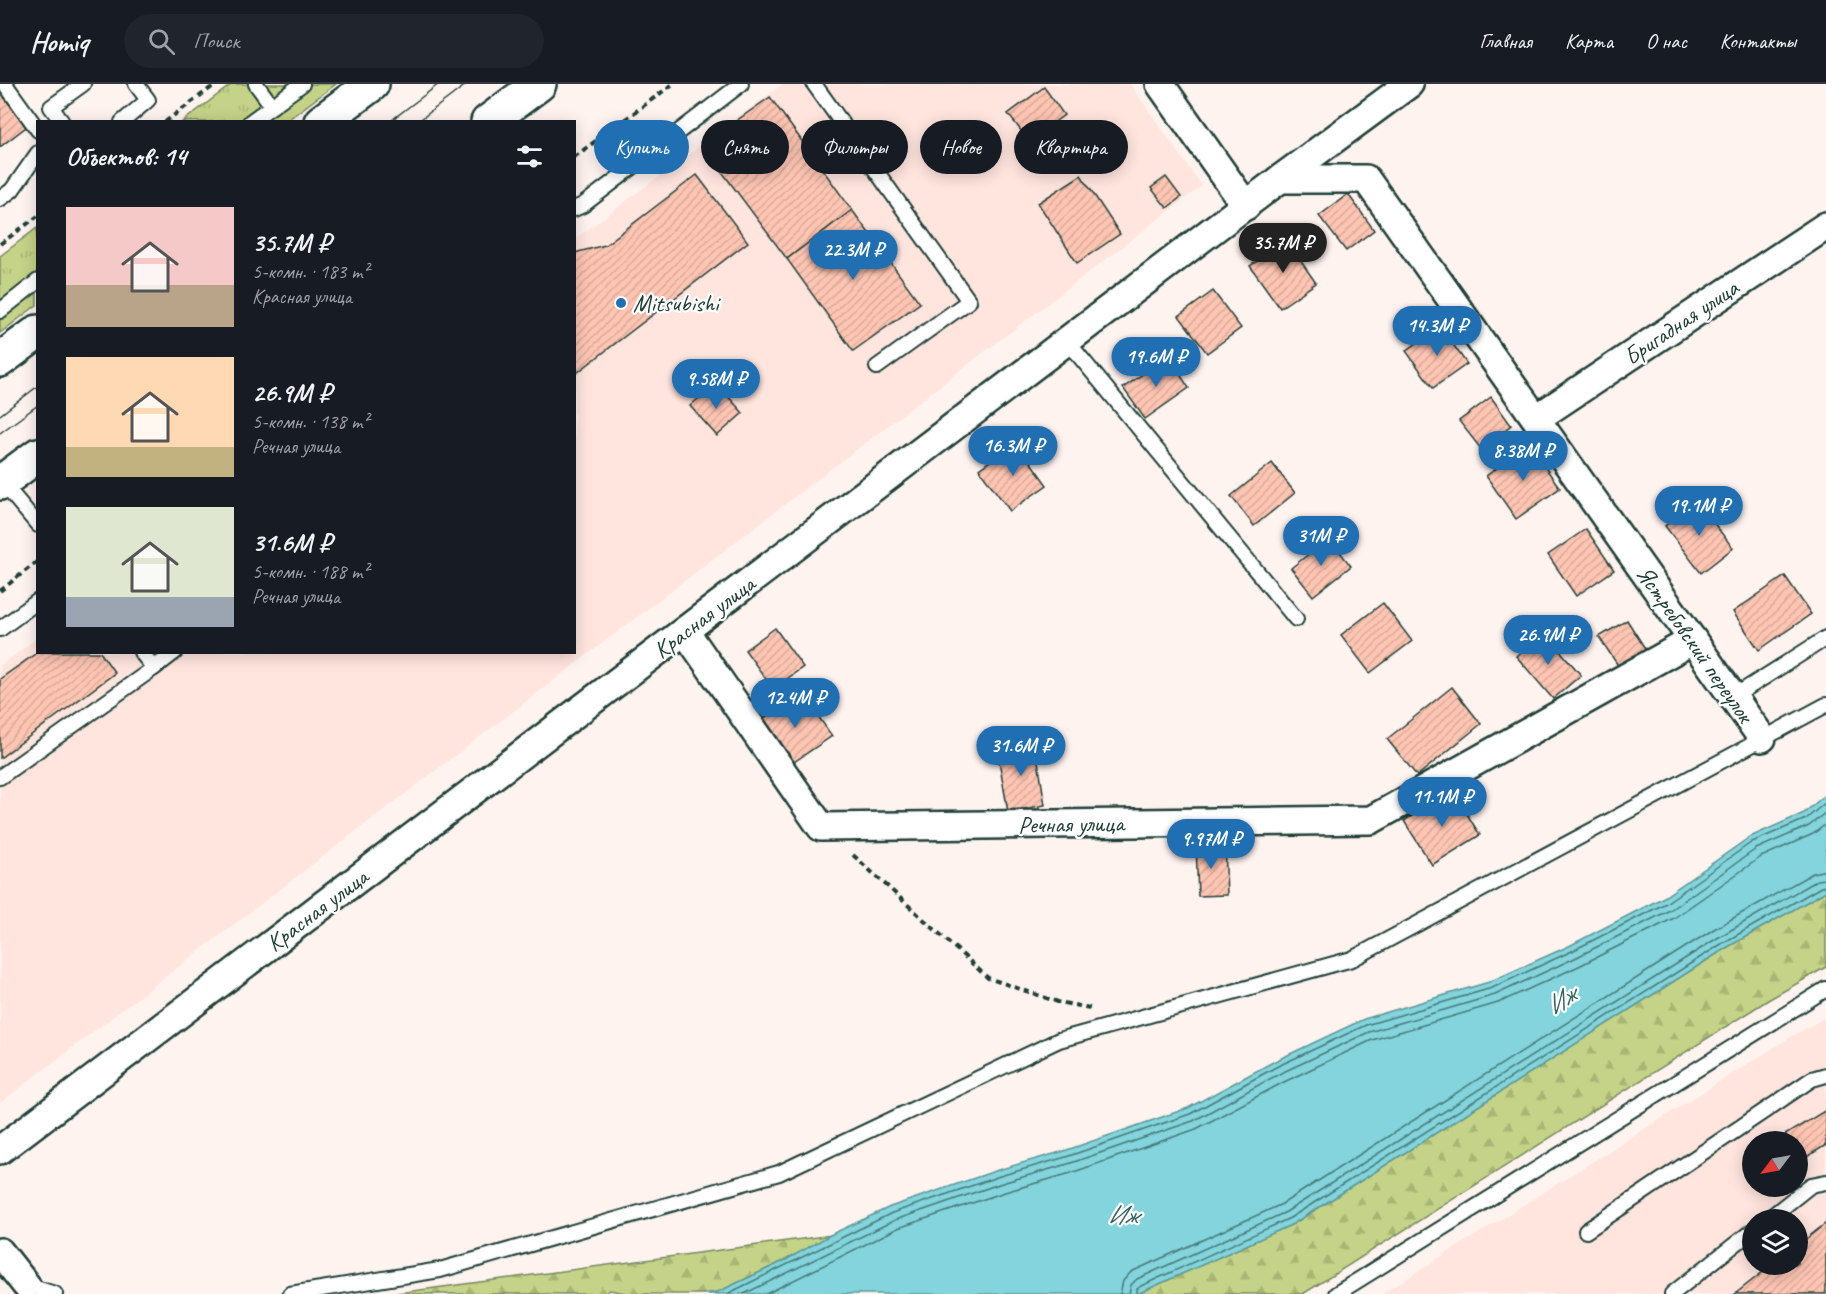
<!DOCTYPE html>
<html lang="ru">
<meta charset="utf-8">
<style>
body{margin:0;font-family:Caveat,sans-serif;background:#20242c;color:#f1f3f6;height:100vh;display:flex;flex-direction:column;font-size:22px;white-space:nowrap}
*{box-sizing:border-box;margin:0}
p{font-size:20px;color:#9ea1a6}
.icon{flex:none;width:33px;height:33px;fill:none;stroke:currentColor;stroke-width:2;stroke-linecap:round;stroke-linejoin:round}
.map{position:relative;flex:1;overflow:hidden}
.drawer{position:absolute;left:36px;top:36px;width:540px;height:534px;display:flex;flex-direction:column;background:#171b24;border-radius:0px;box-shadow:0 3px 15px #0003}
.drawer>*{flex:none}
.top-card{position:absolute;left:594px;top:36px;width:570px;height:54px;display:flex;gap:12px}
.needle{width:39px;rotate:238deg}
.controls{position:absolute;left:1742px;top:1047px;display:grid;gap:12px}
.controls a{display:grid;place-items:center;width:66px;height:66px;border-radius:50%;background:#171b24;box-shadow:0 3px 15px #0003;font-size:30px}
.price{position:absolute;translate:-50% -51px;padding:0 14px;border-radius:21px;background:#1f6fb2;color:#fff;font-size:20px;line-height:39px;filter:drop-shadow(0 2px 3px #0008)}
.price::after{content:'';position:absolute;left:50%;top:36px;width:18px;height:14px;margin-left:-9px;background:inherit;clip-path:polygon(0 0,100% 0,50% 100%)}
.price.current{background:#222;color:#fff}
ul{padding:0;list-style:none}
li{display:flex;align-items:center;gap:18px;height:150px;padding:0 30px}
li span{display:grid;place-items:center;flex:none;width:168px;height:120px;border-radius:0px;color:#555}
li>.icon{margin-inline-start:auto}
span .icon{width:72px;height:72px;fill:#fffc;stroke-width:1}
li b{font-size:26px}
h2{display:flex;justify-content:space-between;align-items:center;height:72px;padding:0 30px;font-size:26px}
.chip{padding:0 21px;border-radius:27px;background:#171b24;box-shadow:0 3px 15px #0003;font-size:21px;line-height:54px}
.chip.current{background:#1f6fb2;color:#fff}
header{display:flex;align-items:center;gap:36px;box-sizing:border-box;height:84px;padding:0 30px;background:#171b24;border-bottom:2px solid #363941}
header strong{font-size:28px}
nav{display:flex;gap:33px;margin-inline-start:auto;font-size:21px}
.search{width:420px;height:54px;background:#20242c;display:flex;align-items:center;gap:15px;box-sizing:border-box;padding:0 21px;border-radius:33px;color:#9ea1a6;font-size:22px}
.map>svg:first-child{display:block}
.built{fill:#ffe5de;fill-rule:evenodd}
.grass{fill:url(#grass-tufts);stroke:#72885e;stroke-width:1.5}
.forest{fill:url(#forest-firs);stroke:#72885e;stroke-width:1.5}
.water{fill:#83d4dc;stroke:#5b9899;stroke-width:1.5}
.lines{fill:none;stroke-linecap:round;stroke-linejoin:round}
.shore{stroke:#477977;stroke-width:1.5}
.building{fill:url(#building-hatch);stroke:#1f3d34;stroke-width:1.5}
.service-casing{stroke:#1f3d34;stroke-width:18}
.minor-casing{stroke:#1f3d34;stroke-width:32}
.primary-casing{stroke:#1f3d34;stroke-width:38}
.path{stroke:#1f3d34;stroke-width:4;stroke-dasharray:6 4.5;stroke-linecap:butt}
.service{stroke:#fff;stroke-width:14}
.minor{stroke:#fff;stroke-width:27}
.primary{stroke:#fff;stroke-width:33}
.tram{stroke:#1f3d34;stroke-width:1.5}
.poi-dot{fill:#1f6fb2;stroke:#fff;stroke-width:2}
.labels{text-anchor:middle;dominant-baseline:central;stroke-width:4.5;stroke-linejoin:round;paint-order:stroke}
.poi-label{font-size:24px;fill:#1f3d34;stroke:#fff;text-anchor:start}
.street-label{font-size:24px;fill:#1f3d34;stroke:#fff}
.water-label{font-size:26px;font-style:italic;fill:#38635e;stroke:#fff}
</style>
<header>
<strong>Homiq</strong>
<div class="search"><svg class="icon" aria-label="search" viewBox="0 0 24 24"><circle cx="10" cy="10" r="6"/><path d="M15 15l6 6"/></svg>Поиск</div>
<nav><a>Главная</a><a>Карта</a><a>О нас</a><a>Контакты</a></nav>
</header>
<div class="map">
<svg width="1826" height="1210" viewBox="0 0 1826 1210">
<defs>
<pattern id="grass-tufts" width="24" height="20" patternUnits="userSpaceOnUse" patternTransform="scale(1.5)"><rect width="24" height="20" fill="#c4d387"/><path d="M3 7l-1-3M5 7V3M7 7l1-3M15 17l-1-3M17 17v-4M19 17l1-3" fill="none" stroke="#a8b675"/></pattern>
<pattern id="forest-firs" width="22" height="20" patternUnits="userSpaceOnUse" patternTransform="scale(1.5)"><rect width="22" height="20" fill="#c4d387"/><path d="M5 1l3.5 6h-7zM16 11l3.5 6h-7z" fill="#a8b675"/></pattern>
<pattern id="building-hatch" width="6" height="6" patternUnits="userSpaceOnUse" patternTransform="scale(1.5)"><rect width="6" height="6" fill="#fec5b3"/><path d="M-1 1l2-2M0 6l6-6M5 7l2-2" fill="none" stroke="#d9aa9b"/></pattern>
</defs>
<rect width="100%" height="100%" fill="#fff3f0"/>
<filter id="ink" filterUnits="userSpaceOnUse"><feTurbulence type="fractalNoise" baseFrequency=".0167" numOctaves="2"/><feDisplacementMap in="SourceGraphic" scale="12" xChannelSelector="R" yChannelSelector="G"/><feConvolveMatrix kernelMatrix="1 2 1 2 8 2 1 2 1" color-interpolation-filters="sRGB"/></filter>
<g filter="url(#ink)">
<g class="built">
<polygon points="783,0 1130,0 1202,102 0,1019 0,582 37,554 38,568 574,568 575,155"/>
<path d="M1826,933v277h-444l407,-256zM1752,1058h45v44h-45zM1752,1136h45v44h-45z"/>
</g>
<g class="grass">
<polygon points="232,0 336,0 286,37 182,38"/>
<polygon points="37,144 37,221 0,249 0,172"/>
</g>
<g class="forest">
<polygon points="1826,807 1826,883 1768,916 1303,1210 1137,1210 1293,1140 1726,864"/>
<polygon points="832,1151 784,1177 718,1208 703,1210 630,1210 610,1206 604,1210 390,1210"/>
</g>
<polygon class="water" points="1826,710 1826,807 1726,864 1293,1140 1137,1210 703,1210 718,1208 784,1177 832,1150 890,1123 998,1086 1064,1067 1188,1024 1273,978 1364,935 1489,898 1569,862 1664,813 1750,753 1804,729"/>
<g class="lines">
<g class="shore">
<polyline points="727,1210 892,1129 1000,1092 1066,1073 1190,1030 1276,983 1366,941 1492,904 1572,867 1666,819 1752,758 1806,735 1826,718"/>
<polyline points="744,1210 895,1136 1002,1099 1068,1080 1193,1037 1279,990 1369,948 1495,911 1575,874 1670,826 1756,765 1809,742 1826,728"/>
<polyline points="766,1210 898,1144 1005,1108 1071,1089 1196,1045 1284,998 1372,956 1498,919 1579,882 1674,834 1761,773 1813,750 1826,740"/>
<polyline points="1120,1210 1123,1197 1131,1188 1282,1120 1714,845 1813,789 1826,786"/>
<polyline points="1129,1210 1131,1201 1137,1195 1286,1128 1719,853 1817,796 1826,795"/>
<polyline points="1137,1210 1137,1205 1141,1202 1290,1134 1723,859 1821,803 1826,802"/>
</g>
</g>
<g class="building">
<polygon points="1044,3 1064,31 1029,57 1008,30"/>
<polygon points="0,7 26,43 0,63"/>
<polygon points="770,13 852,126 787,175 702,61"/>
<polygon points="697,91 748,158 574,291 574,169 605,161"/>
<polygon points="1081,91 1120,150 1077,179 1038,119"/>
<polygon points="1166,93 1181,113 1167,124 1151,104"/>
<polygon points="1348,110 1374,146 1346,167 1319,132"/>
<polygon points="852,126 920,219 853,267 787,175"/>
<polygon points="1287,157 1316,199 1280,224 1250,182"/>
<polygon points="1213,207 1241,244 1207,269 1179,232"/>
<polygon points="1440,242 1467,280 1433,304 1406,267"/>
<polygon points="1168,272 1189,304 1145,335 1123,304"/>
<polygon points="716,299 743,329 717,352 690,322"/>
<polygon points="1491,313 1511,341 1481,365 1459,337"/>
<polygon points="1016,358 1047,401 1010,427 979,385"/>
<polygon points="1529,361 1560,404 1516,435 1486,392"/>
<polygon points="1272,379 1295,409 1254,442 1231,412"/>
<polygon points="1697,417 1733,464 1701,489 1665,442"/>
<polygon points="1586,445 1614,486 1576,512 1548,471"/>
<polygon points="1329,454 1351,482 1313,512 1291,484"/>
<polygon points="1785,492 1811,530 1759,566 1733,528"/>
<polygon points="1383,519 1412,557 1370,589 1341,551"/>
<polygon points="1627,536 1646,566 1619,583 1599,553"/>
<polygon points="775,544 803,583 773,605 745,566"/>
<polygon points="1544,548 1581,591 1553,615 1516,572"/>
<polygon points="38,568 100,568 115,589 0,674 0,595"/>
<polygon points="1452,603 1481,640 1417,692 1387,655"/>
<polygon points="802,609 832,652 788,682 758,638"/>
<polygon points="1035,658 1045,721 1008,728 997,665"/>
<polygon points="1452,706 1480,751 1432,781 1404,737"/>
<polygon points="1225,759 1227,811 1198,812 1196,760"/>
<polygon points="1826,1026 1826,1061 1797,1079 1797,1058 1782,1058 1780,1054"/>
<polygon points="1826,1139 1826,1210 1735,1210 1773,1180 1797,1180 1797,1162"/>
</g>
<g class="lines">
<defs>
<g id="service">
<polyline points="5,0 38,46"/>
<polyline points="256,0 272,22"/>
<polyline points="814,0 969,217 877,283"/>
<polyline points="62,38 51,23 83,0"/>
<polyline points="122,38 148,16 136,0"/>
<polyline points="250,38 302,0"/>
<polyline points="0,115 12,106 38,69"/>
<polyline points="574,125 583,121 741,0"/>
<polyline points="0,227 38,197"/>
<polyline points="1067,257 1296,535"/>
<polyline points="2,398 38,441"/>
<polyline points="0,545 38,517"/>
<polyline points="154,584 175,568"/>
<polyline points="1733,613 1826,554"/>
<polyline points="0,693 154,584 141,568"/>
<polyline points="1767,1136 1811,1101 1826,1098"/>
<polyline points="1586,1147 1812,995 1826,991"/>
<polyline points="26,1201 55,1210"/>
<polyline points="290,1210 440,1186 779,1089 1059,956 1352,875 1826,621"/>
<polyline points="1336,1210 1826,905"/>
<polyline points="1672,1210 1752,1147"/>
</g>
<g id="minor">
<polyline points="1160,0 1246,122"/>
<polyline points="1280,95 1366,95 1762,654"/>
<polyline points="1537,334 1826,142"/>
<polyline points="685,547 821,743 1371,736 1693,556"/>
<polyline points="0,1066 1280,95 1409,0"/>
<polyline points="0,1168 26,1201"/>
</g>
<g id="primary">
<polyline points="321,38 372,0"/>
<polyline points="488,38 539,0"/>
<polyline points="0,276 38,248"/>
<polyline points="0,399 38,371"/>
</g>
</defs>
<use href="#service" class="service-casing"/>
<use href="#minor" class="minor-casing"/>
<use href="#primary" class="primary-casing"/>
<g class="path">
<polyline points="165,38 216,0"/>
<polyline points="574,73 673,0"/>
<polyline points="0,160 38,132"/>
<polyline points="0,507 38,477"/>
<polyline points="853,771 988,894 1058,918 1090,924"/>
</g>
<use href="#service" class="service"/>
<use href="#minor" class="minor"/>
<use href="#primary" class="primary"/>
<g class="tram">
<polyline points="389,38 439,0"/>
<polyline points="417,38 467,0"/>
<polyline points="0,331 38,302"/>
<polyline points="0,349 38,321"/>
</g>
</g>
</g>
<circle class="poi-dot" cx="621" cy="219" r="6"/>
<g class="labels">
<g class="poi-label">
<text x="633" y="219">Mitsubishi</text>
</g>
<g class="street-label">
<text transform="translate(1681 238) rotate(-34)">Бригадная улица</text>
<text transform="translate(704 533) rotate(-37)">Красная улица</text>
<text transform="translate(1695 560) rotate(55)">Ястребовский переулок</text>
<text transform="translate(1071 740) rotate(-1)">Речная улица</text>
<text transform="translate(317 826) rotate(-37)">Красная улица</text>
</g>
<g class="water-label">
<text transform="translate(1561 916) rotate(-35)">Иж</text>
<text x="1123" y="1130">Иж</text>
</g>
</g>
</svg>
<div class="controls">
<a><svg class="needle" viewBox="-14 -14 28 28"><path d="M0-13l5 13h-10z" fill="#e53935"/><path d="M0 13l5-13h-10z" fill="#9ea1a6"/></svg></a>
<a><svg class="icon" aria-label="layers" viewBox="0 0 24 24"><path d="M12 4l9 5-9 5-9-5zM3 14l9 5 9-5"/></svg></a>
</div>
<b class="price current" style="left:1283px;top:190px">35.7M ₽</b>
<b class="price" style="left:853px;top:197px">22.3M ₽</b>
<b class="price" style="left:1437px;top:273px">14.3M ₽</b>
<b class="price" style="left:1156px;top:304px">19.6M ₽</b>
<b class="price" style="left:716px;top:326px">9.58M ₽</b>
<b class="price" style="left:1013px;top:393px">16.3M ₽</b>
<b class="price" style="left:1523px;top:398px">8.38M ₽</b>
<b class="price" style="left:1699px;top:453px">19.1M ₽</b>
<b class="price" style="left:1321px;top:483px">31M ₽</b>
<b class="price" style="left:1548px;top:582px">26.9M ₽</b>
<b class="price" style="left:795px;top:645px">12.4M ₽</b>
<b class="price" style="left:1021px;top:693px">31.6M ₽</b>
<b class="price" style="left:1442px;top:744px">11.1M ₽</b>
<b class="price" style="left:1211px;top:786px">9.97M ₽</b>
<div class="top-card">
<a class="chip current">Купить</a>
<a class="chip">Снять</a>
<a class="chip">Фильтры</a>
<a class="chip">Новое</a>
<a class="chip">Квартира</a>
</div>
<section class="drawer">
<h2>Объектов: 14<svg class="icon" aria-label="filters" viewBox="0 0 24 24"><path d="M4 7h16M4 17h16"/><circle cx="9" cy="7" r="2"/><circle cx="15" cy="17" r="2"/></svg></h2>
<ul>
<li><span style="background:linear-gradient(#f6c9c9 65%,#b9a48a 0)"><svg class="icon" aria-label="home" viewBox="0 0 24 24"><path d="M3 11l9-7 9 7M6 9v11h12V9"/></svg></span><div><b>35.7M ₽</b><p>5-комн. · 183 m²</p><p>Красная улица</p></div></li>
<li><span style="background:linear-gradient(#ffd9b3 75%,#c2b280 0)"><svg class="icon" aria-label="home" viewBox="0 0 24 24"><path d="M3 11l9-7 9 7M6 9v11h12V9"/></svg></span><div><b>26.9M ₽</b><p>5-комн. · 138 m²</p><p>Речная улица</p></div></li>
<li><span style="background:linear-gradient(#dfe7d0 75%,#9aa5b1 0)"><svg class="icon" aria-label="home" viewBox="0 0 24 24"><path d="M3 11l9-7 9 7M6 9v11h12V9"/></svg></span><div><b>31.6M ₽</b><p>5-комн. · 188 m²</p><p>Речная улица</p></div></li>
</ul>
</section>
</div>
